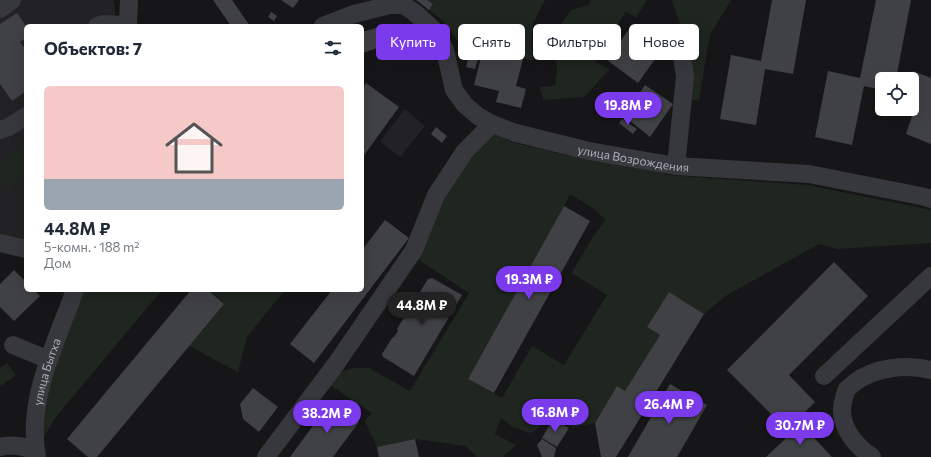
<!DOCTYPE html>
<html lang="ru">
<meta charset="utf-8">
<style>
body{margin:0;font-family:Commissioner,sans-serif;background:#f6f6f7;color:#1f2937;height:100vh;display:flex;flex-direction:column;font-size:15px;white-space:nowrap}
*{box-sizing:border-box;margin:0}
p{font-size:13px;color:#747a83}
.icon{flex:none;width:22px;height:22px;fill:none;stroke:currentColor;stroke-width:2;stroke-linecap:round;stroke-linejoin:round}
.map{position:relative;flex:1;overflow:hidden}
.panel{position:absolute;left:24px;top:24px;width:340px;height:268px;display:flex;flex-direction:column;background:#fff;border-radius:6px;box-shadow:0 4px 16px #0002}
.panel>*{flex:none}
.hud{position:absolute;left:376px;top:24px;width:380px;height:36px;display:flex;gap:8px}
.fabs{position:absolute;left:875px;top:72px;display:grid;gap:8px}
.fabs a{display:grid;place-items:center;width:44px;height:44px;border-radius:6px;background:#fff;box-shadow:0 4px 16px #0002;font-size:20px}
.price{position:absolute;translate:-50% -34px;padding:0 9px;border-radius:14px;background:#7c3aed;color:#fff;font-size:13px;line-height:26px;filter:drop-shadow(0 1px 2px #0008)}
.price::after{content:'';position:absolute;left:50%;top:24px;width:12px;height:9px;margin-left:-6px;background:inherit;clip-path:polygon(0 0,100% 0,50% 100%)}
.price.active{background:#222;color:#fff}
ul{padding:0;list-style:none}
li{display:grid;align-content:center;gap:8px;height:212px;padding:0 20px}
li+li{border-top:1px solid #e0e1e3}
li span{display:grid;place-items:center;height:124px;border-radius:6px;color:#555}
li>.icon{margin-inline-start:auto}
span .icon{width:72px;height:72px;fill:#fffc;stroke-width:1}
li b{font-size:17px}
h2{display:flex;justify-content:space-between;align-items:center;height:48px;padding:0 20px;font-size:17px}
.pill{padding:0 14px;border-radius:6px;background:#fff;box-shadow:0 4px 16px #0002;font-size:14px;line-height:36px}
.pill.active{background:#7c3aed;color:#fff}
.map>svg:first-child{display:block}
.built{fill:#222225}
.green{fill:#1e261f;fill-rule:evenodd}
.building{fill:#404145}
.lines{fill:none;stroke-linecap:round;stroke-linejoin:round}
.minor{stroke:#37383d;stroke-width:18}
.labels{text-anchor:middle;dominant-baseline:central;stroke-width:3;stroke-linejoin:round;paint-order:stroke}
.street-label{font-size:12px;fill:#a8adb8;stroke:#111113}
</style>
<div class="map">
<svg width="931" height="457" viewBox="0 0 931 457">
<rect width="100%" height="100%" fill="#161618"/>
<g class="built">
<polygon points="0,0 113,0 115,9 114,26 26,26 26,246 0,240"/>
<polygon points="405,109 425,126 400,157 380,141"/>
</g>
<g class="green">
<path d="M427,0h118l-12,23 -2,20 2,17 -10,-1 -40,-10 -3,3 -18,-3c-11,-20 -15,-26 -33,-39l4,-6z"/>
<polygon points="591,0 647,0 636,18 626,11 595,62 610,69 584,97 543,100 540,87 555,86 557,72 556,58 546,50 556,32 571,10 589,5"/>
<polygon points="672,0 731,0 711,33 707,50 699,101 688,98 685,40"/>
<path d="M486,131l29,12 73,17 72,11 7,4 140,10 124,25v33l-94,6 -18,-5 -92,51 -23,19 -35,-22 -22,35 13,8 -35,56 -8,-5 -22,37 -22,5 -20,-9 -7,-5 -7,14 -9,5 -19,-7 -10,-8 -6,16 21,11 -13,12h-26l-11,-11 -51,-7 -38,8 -12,-26 7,-8 -42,-28 7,-11 15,-6h17l41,23 59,-98 -58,-38 25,-60zM570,194l24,15 12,11c-14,16 -24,35 -34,53l35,22 -43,70 -32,-19 -30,52 -34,-19 96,-173z"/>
<polygon points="26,142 26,175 8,189 0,180 0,163"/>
<polygon points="75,290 162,290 55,418 42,440 35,426"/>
<polygon points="210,290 285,290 247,337 238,372 189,346 224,304"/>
<polygon points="7,363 16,375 1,386 0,384 0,368"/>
</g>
<g class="building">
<polygon points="213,0 232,0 250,26 231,26"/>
<polygon points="281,0 299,0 293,8"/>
<polygon points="416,0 427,0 433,4 429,10"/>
<polygon points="772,0 806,0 793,74 765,69 756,125 720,119 731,55 761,61"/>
<polygon points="876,0 911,0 896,79 882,79 882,90 864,86 852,145 815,137 828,71 860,78"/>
<polygon points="271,12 277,16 274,21 268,17"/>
<polygon points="17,13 26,26 26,38 20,42 26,50 26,91 12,101 0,84 0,24"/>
<polygon points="387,25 389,31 375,49 362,53 362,32"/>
<polygon points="632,25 663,48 638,83 607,60"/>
<polygon points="471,49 480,52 475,69 466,67"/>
<polygon points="483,49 523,59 516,86 526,89 521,108 496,102 499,91 474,85"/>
<polygon points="913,71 931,78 931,144 906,134 914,110 912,109 912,79 910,79"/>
<polygon points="366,83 399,107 362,158 362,89"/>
<polygon points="645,85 673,104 650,137 624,116"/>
<polygon points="622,119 637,129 633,134 619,123"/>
<polygon points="436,127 447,136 442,143 431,134"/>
<polygon points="564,206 590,221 494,393 468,379"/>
<polygon points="385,220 409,238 314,363 290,344 332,290 362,290 362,250"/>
<polygon points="834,262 868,296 789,375 815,402 787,430 727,370"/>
<polygon points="14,270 26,282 26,290 34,290 40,296 14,321 0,307 0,284"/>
<polygon points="432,278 462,295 414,376 383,357 382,354 392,338 394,337 398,331 397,329 411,306 414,305 417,300 417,297 428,279"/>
<polygon points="191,290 208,290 224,304 97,457 88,457 67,439"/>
<polygon points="669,292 704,314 616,457 601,457 595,423 617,386 625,391 660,335 647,327"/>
<polygon points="670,384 707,405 677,457 628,457"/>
<polygon points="253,388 278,407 259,432 243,419 240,404"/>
<polygon points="331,401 359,422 333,457 290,457"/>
<polygon points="553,419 569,428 557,447 542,438"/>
<polygon points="801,424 832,457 766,457"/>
<polygon points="415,439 419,457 379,457 377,447"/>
<polygon points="542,439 556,448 554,457 542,457 537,445"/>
</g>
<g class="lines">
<g class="minor">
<polyline points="0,9 12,0"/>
<polyline points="97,26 103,24 128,25"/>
<polyline points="128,26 129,0"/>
<path id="s1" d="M323,26l31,-12 36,-9h13l11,7 23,21 8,17 9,40 11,15 13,11 14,8 24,9 73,18 87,15 133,8 112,22 10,3"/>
<polyline points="0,130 9,127 26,116"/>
<polyline points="676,166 685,77 680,44"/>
<polyline points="0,243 26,249"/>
<polyline points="13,345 49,360"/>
<polyline points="824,376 931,276"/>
<path d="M0,447c13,-3 23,-1 36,4"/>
<path id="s2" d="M37,457c-11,-57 19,-114 38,-167"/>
<polyline points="266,457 336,364 414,250 436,195 465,151 492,124"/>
<path d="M872,457c-19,-13 -36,-35 -28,-59 1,-3 2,-7 3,-9 2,-2 5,-4 7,-6 20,-16 53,-19 77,-13"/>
</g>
</g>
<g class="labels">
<g class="street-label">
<text stroke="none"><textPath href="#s1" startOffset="385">улица Возрождения</textPath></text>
<text stroke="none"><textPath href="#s2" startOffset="87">улица Бытха</textPath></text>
</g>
</g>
</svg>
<div class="fabs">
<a><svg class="icon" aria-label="locate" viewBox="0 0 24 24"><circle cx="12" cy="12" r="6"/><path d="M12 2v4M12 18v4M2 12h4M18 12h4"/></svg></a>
</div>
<b class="price" style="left:628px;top:126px">19.8M ₽</b>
<b class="price" style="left:529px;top:300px">19.3M ₽</b>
<b class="price active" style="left:422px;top:326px">44.8M ₽</b>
<b class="price" style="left:669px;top:425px">26.4M ₽</b>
<b class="price" style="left:555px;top:433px">16.8M ₽</b>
<b class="price" style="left:327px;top:434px">38.2M ₽</b>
<b class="price" style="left:800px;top:446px">30.7M ₽</b>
<div class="hud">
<a class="pill active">Купить</a>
<a class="pill">Снять</a>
<a class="pill">Фильтры</a>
<a class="pill">Новое</a>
</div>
<section class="panel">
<h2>Объектов: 7<svg class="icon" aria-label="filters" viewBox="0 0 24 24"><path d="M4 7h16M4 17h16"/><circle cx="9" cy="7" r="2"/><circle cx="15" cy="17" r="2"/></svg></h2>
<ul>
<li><span style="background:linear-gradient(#f6c9c9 75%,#9aa5b1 0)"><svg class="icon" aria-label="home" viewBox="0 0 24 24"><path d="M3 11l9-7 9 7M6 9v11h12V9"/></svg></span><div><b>44.8M ₽</b><p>5-комн. · 188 m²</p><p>Дом</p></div></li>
</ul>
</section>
</div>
